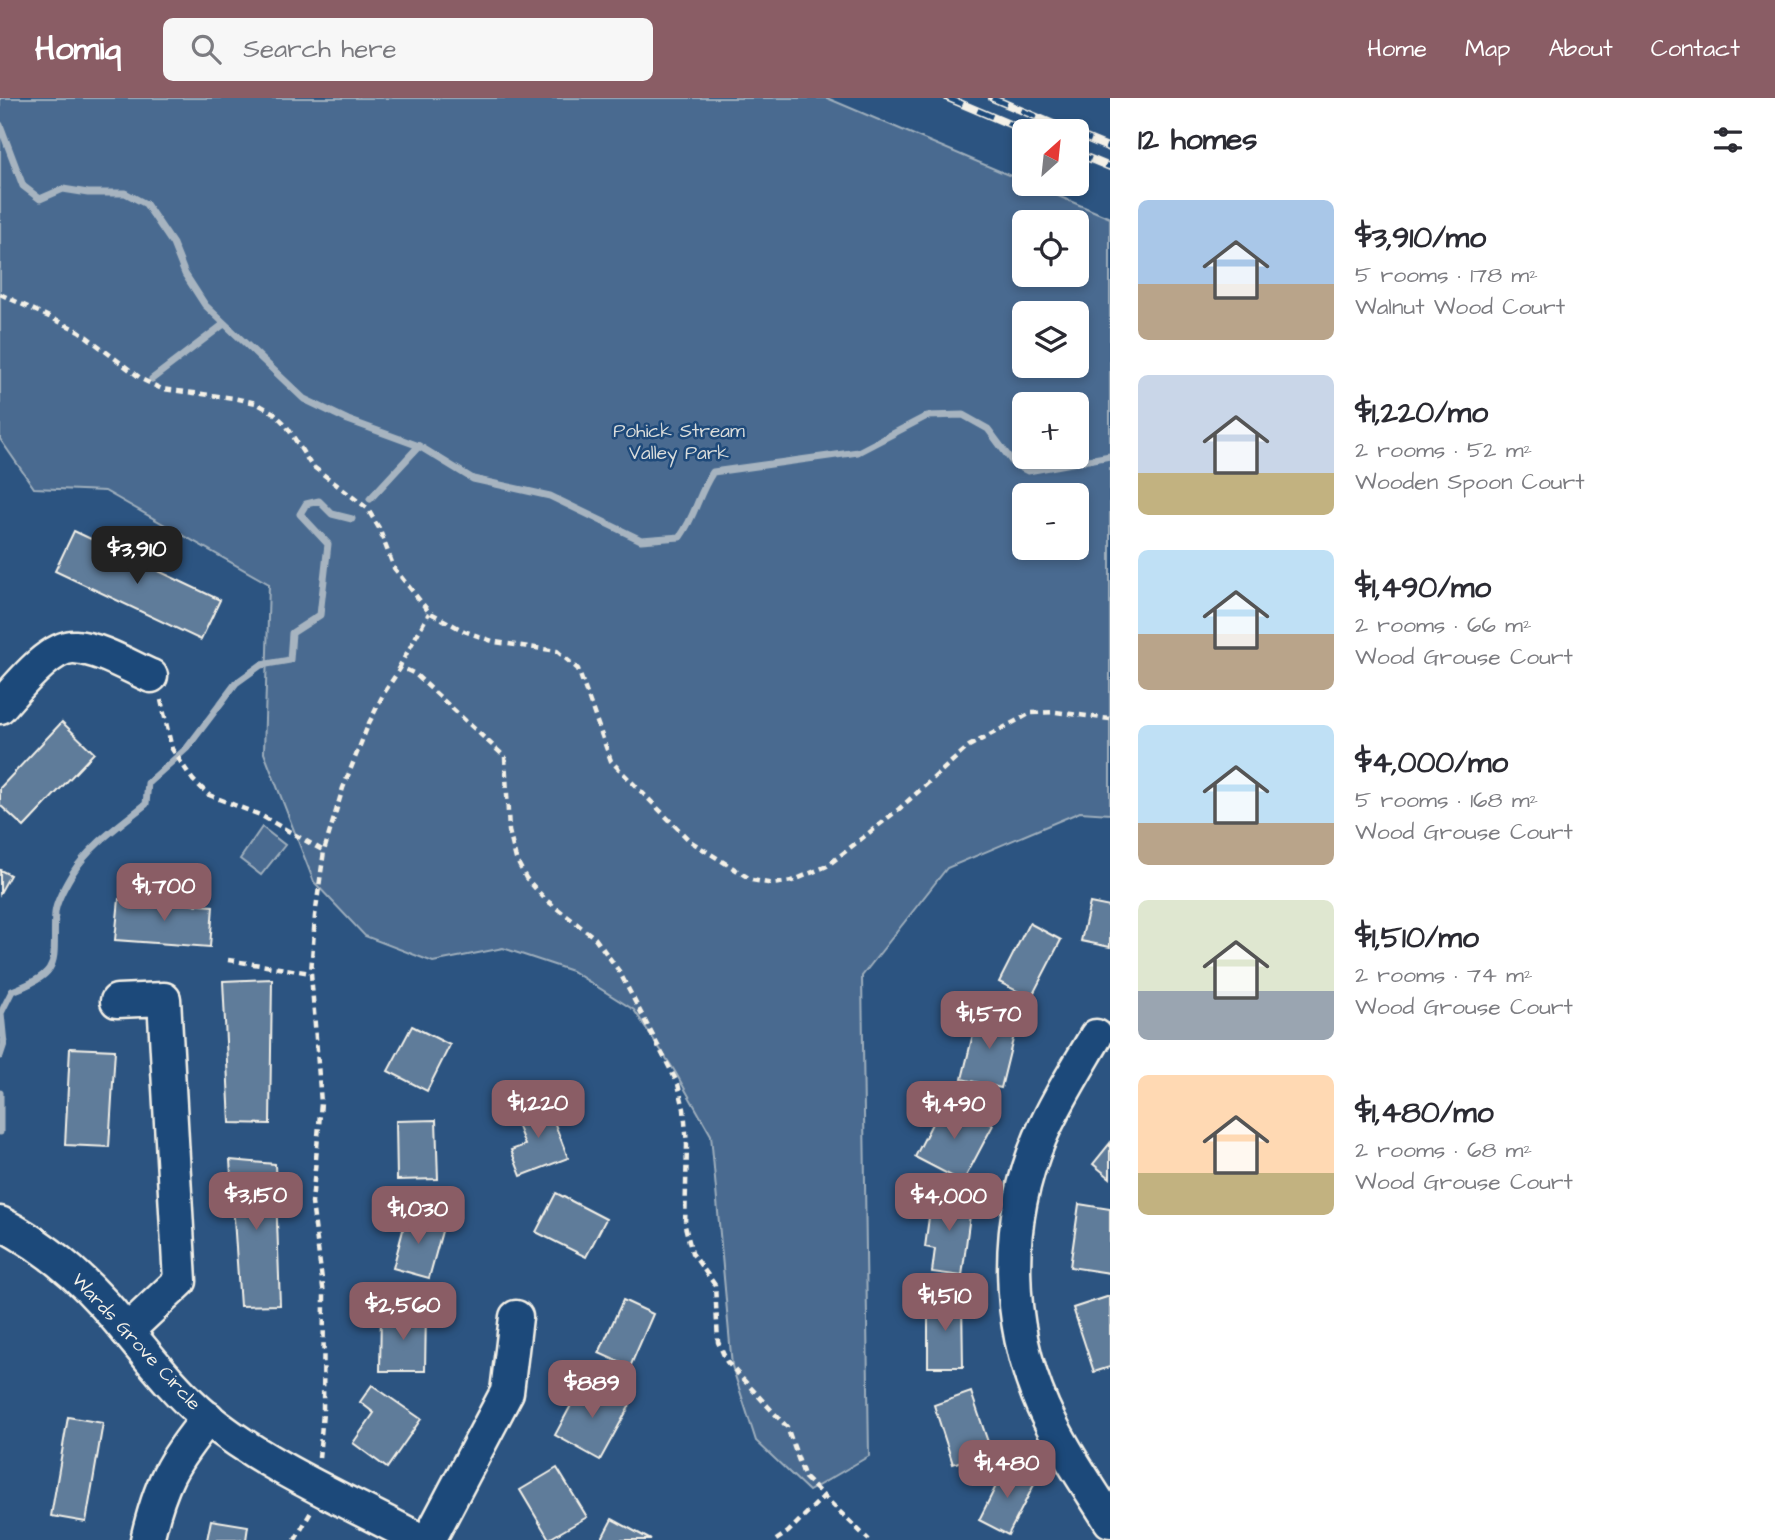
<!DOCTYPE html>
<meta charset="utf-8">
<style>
body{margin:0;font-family:"Architects Daughter",sans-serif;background:#f7f7f7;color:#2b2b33;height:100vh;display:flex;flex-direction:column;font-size:26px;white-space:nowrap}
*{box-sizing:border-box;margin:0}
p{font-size:23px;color:#7c7c81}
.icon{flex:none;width:38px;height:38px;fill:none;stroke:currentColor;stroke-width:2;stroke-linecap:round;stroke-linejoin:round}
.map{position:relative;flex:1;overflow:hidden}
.drawer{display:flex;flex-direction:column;background:#fff;width:665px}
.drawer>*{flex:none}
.needle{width:46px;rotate:27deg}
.controls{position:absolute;left:1012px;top:21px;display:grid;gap:14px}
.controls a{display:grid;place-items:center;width:77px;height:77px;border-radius:10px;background:#fff;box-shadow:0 4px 10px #0003;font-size:35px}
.price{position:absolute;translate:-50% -60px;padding:0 16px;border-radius:14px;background:#8a5d65;color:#fff;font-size:23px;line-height:46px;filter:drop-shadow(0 2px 4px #0008)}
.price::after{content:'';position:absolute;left:50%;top:42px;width:21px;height:16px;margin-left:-10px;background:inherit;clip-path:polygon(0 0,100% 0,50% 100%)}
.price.current{background:#222;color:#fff}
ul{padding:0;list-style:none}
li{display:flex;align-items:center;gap:21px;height:175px;padding:0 28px}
li span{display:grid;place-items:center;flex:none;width:196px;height:140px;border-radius:10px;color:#555}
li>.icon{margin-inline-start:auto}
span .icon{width:84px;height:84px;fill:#fffc;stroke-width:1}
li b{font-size:30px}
h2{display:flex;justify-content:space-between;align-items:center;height:84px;padding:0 28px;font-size:30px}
header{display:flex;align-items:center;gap:42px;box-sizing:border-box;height:98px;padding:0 35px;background:#8a5d65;color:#fff}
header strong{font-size:33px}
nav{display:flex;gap:38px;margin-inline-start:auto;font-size:24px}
.search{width:490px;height:63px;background:#f7f7f7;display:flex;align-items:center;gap:18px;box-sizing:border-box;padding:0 24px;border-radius:10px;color:#7c7c81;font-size:26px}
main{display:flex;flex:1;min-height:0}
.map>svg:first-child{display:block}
.green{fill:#496b90;stroke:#9eaebc;stroke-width:2;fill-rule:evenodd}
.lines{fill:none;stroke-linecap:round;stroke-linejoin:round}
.stream{stroke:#a7b4c0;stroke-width:7}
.building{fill:#5e7b9a;stroke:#f4f1e8;stroke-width:2}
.minor-casing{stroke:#f4f1e8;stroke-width:37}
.path{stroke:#f4f1e8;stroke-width:4.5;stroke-dasharray:7 5;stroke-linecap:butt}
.minor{stroke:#1f4a7a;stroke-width:32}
.rail-casing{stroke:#f4f1e8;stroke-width:8}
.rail{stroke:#1f4a7a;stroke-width:5;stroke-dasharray:16;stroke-linecap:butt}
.labels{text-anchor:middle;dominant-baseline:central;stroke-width:5;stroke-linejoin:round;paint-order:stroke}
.park-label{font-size:19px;fill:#dadddb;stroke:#1f4a7a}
.street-label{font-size:19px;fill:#f4f1e8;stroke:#1f4a7a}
</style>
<header>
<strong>Homiq</strong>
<div class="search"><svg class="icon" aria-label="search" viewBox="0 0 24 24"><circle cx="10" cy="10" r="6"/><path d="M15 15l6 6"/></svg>Search here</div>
<nav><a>Home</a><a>Map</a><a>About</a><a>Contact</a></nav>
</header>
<main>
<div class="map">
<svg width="1110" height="1442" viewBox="0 0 1110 1442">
<rect width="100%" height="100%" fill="#2c5481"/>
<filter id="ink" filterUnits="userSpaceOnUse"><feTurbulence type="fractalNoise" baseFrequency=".0143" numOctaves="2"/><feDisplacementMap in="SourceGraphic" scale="14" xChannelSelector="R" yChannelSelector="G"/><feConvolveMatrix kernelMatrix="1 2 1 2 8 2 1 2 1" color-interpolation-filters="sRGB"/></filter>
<g filter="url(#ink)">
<g class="green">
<path d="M0,0h827l283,120v596l-30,-2 -133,56 -85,108 7,480 -60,35 -53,-50 -24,-75 -21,-231 -37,-65 -40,-60 -62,-39 -69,-23 -70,14 -68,-26 -51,-54 -50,-129 5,-169 -164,-93 -71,-3 -34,-49zM1024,124h52v53h-52zM1024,215h52v53h-52zM1024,306h52v53h-52zM1024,397h52v53h-52z"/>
<polygon points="262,729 285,747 261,777 240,761"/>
</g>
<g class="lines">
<g class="stream">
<path d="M0,27l23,61 17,13 23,-10 25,4h37l21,11 27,40 12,30 20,31 99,94 44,21 71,26 54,33 77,17 91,44 39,-3c16,-22 18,-43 33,-65l145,-20 69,-36 36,-1 25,14 26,35 14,7 82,-15"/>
<polyline points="152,281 224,226"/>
<polyline points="370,401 419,348"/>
<path d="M0,958l4,-12 -3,-31 11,-22c53,-19 40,-31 43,-78 1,-11 11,-29 17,-39 18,-29 48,-49 74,-70l2,-21 39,-35 49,-65 25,-18 29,-5 2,-27 28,-18 8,-71 -28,-30 6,-10 13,-3 13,13 20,5"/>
<polyline points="0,995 0,1034"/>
</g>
</g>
<g class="building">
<polygon points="74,433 220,502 201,542 55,473"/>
<polygon points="62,624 94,655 24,729 0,707 0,690"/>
<polygon points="0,772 10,777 0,795"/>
<polygon points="119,801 213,808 210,849 115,842"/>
<polygon points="1090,805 1110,809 1110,849 1081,843"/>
<polygon points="1029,825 1061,842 1031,900 999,884"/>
<polygon points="272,881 270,1026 230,1025 223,883"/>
<polygon points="978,916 1017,925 1001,990 962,981"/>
<polygon points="412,928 450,947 427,993 388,973"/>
<polygon points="70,950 115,952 109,1049 65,1047"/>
<polygon points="944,1002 993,1027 963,1084 915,1059"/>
<polygon points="546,1003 568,1060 521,1078 511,1052 525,1047 513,1016"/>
<polygon points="436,1022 438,1081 397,1082 396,1023"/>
<polygon points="1110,1045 1110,1080 1093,1066"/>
<polygon points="230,1062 275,1066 280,1207 240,1208"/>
<polygon points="556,1095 606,1121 586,1159 536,1134"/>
<polygon points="932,1097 972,1102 962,1178 932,1174 935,1151 925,1149"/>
<polygon points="1079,1106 1110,1111 1110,1175 1070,1169"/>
<polygon points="407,1117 444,1126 429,1180 393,1170"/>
<polygon points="1110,1198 1110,1269 1094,1274 1073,1210"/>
<polygon points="928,1201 962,1201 963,1269 928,1269"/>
<polygon points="623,1202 653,1216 630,1269 599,1255"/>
<polygon points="381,1214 426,1214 425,1273 380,1273"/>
<polygon points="584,1283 630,1307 600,1362 555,1337"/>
<polygon points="372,1287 421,1321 387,1370 353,1345 374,1315 360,1304"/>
<polygon points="971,1294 991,1353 953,1366 934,1307"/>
<polygon points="68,1319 103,1325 86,1424 51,1418"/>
<polygon points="1006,1368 1036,1383 1008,1437 979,1422"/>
<polygon points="557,1370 587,1419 549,1441 520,1392"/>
<polygon points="612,1421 651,1442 601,1442"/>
<polygon points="211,1422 248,1428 246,1442 207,1442"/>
</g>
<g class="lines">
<defs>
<g id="minor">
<path d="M0,609c16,-18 50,-62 75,-60 26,2 53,19 76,29"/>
<polyline points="117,903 164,901 180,1183 127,1233"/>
<path d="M1096,938c-20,34 -41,67 -56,102 -36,85 -34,185 3,269 18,40 44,77 67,114"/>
<path d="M0,1125c39,20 75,49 104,81 34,38 64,82 104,115 62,50 142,83 212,121"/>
<path d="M147,1442c13,-56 24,-77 61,-122"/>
<polyline points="429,1442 507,1294 516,1219"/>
</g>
</defs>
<use href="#minor" class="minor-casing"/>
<g class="path">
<polyline points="0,196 79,233 143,282 162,291 234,300 256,305 274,315 286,327 311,367 367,410 379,430 394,470 429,514 464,533 495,544 557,553 578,571 611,663 690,743 752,782 773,786 792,783 827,768 899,711 969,648 1031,615 1056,614 1110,621"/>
<polyline points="398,571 429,515"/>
<polyline points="161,602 172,651 193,682 209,697 260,717 324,753"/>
<polyline points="228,862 311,875"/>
<polyline points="319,1360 323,1315 324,1197 312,1105 321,1005 311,875 315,818 324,753 343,690 369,625 384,595 401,569 415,576 505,659 509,733 516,761 526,780 545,801 595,840 619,873 678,986 684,1011 687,1047 685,1128 692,1155 715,1187 718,1244 727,1264 787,1329 805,1380 869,1442"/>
<polyline points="295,1442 311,1414"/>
<polyline points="776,1442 788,1434 823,1399"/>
</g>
<use href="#minor" class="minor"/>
<defs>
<g id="rail">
<polyline points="948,0 1026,33"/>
<polyline points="992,0 1070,33"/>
<polyline points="1076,36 1110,50"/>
<polyline points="1076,55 1110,69"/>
</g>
</defs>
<use href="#rail" class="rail-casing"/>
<use href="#rail" class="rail"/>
</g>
</g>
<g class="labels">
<g class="park-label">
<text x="679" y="333">Pohick Stream<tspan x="679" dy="22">Valley Park</tspan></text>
</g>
<g class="street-label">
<text transform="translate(136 1244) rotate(47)">Wards Grove Circle</text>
</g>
</g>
</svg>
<div class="controls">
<a><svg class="needle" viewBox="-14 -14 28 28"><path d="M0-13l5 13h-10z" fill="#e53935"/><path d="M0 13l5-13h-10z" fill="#7c7c81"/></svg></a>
<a><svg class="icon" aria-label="locate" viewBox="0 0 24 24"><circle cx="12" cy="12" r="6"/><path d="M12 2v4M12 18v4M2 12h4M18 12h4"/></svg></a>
<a><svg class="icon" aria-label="layers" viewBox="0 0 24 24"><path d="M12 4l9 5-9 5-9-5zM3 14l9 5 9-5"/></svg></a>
<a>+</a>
<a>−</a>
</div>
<b class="price current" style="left:137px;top:488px">$3,910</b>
<b class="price" style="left:164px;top:825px">$1,700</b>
<b class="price" style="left:989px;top:953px">$1,570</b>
<b class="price" style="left:538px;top:1042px">$1,220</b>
<b class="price" style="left:954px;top:1043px">$1,490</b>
<b class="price" style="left:256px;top:1134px">$3,150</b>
<b class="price" style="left:949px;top:1135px">$4,000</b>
<b class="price" style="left:418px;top:1148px">$1,030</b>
<b class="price" style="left:945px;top:1235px">$1,510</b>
<b class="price" style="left:403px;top:1244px">$2,560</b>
<b class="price" style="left:592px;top:1322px">$889</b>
<b class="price" style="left:1007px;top:1402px">$1,480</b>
</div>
<section class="drawer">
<h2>12 homes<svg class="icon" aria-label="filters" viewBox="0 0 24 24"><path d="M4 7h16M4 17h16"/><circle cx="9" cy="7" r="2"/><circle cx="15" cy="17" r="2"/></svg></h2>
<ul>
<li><span style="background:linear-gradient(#a9c7e8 60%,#b9a48a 0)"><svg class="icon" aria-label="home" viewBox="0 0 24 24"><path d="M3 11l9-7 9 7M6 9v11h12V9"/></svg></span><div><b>$3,910/mo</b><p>5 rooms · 178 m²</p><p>Walnut Wood Court</p></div></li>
<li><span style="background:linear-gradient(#c9d6e8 70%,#c2b280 0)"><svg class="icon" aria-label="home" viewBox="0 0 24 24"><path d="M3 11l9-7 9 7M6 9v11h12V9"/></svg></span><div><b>$1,220/mo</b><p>2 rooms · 52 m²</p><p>Wooden Spoon Court</p></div></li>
<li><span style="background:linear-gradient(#bfe0f5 60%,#b9a48a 0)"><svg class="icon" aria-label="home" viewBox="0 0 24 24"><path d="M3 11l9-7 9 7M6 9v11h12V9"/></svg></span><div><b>$1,490/mo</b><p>2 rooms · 66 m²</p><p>Wood Grouse Court</p></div></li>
<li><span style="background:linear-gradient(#bfe0f5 70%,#b9a48a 0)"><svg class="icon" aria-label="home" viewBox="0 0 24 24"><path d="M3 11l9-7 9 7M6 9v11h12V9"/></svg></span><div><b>$4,000/mo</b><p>5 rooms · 168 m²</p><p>Wood Grouse Court</p></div></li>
<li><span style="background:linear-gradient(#dfe7d0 65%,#9aa5b1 0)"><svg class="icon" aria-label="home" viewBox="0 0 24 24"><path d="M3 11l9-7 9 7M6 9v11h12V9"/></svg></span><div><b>$1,510/mo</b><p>2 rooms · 74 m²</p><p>Wood Grouse Court</p></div></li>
<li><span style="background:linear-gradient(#ffd9b3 70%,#c2b280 0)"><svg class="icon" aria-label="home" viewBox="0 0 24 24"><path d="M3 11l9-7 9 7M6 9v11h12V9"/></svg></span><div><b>$1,480/mo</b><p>2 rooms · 68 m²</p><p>Wood Grouse Court</p></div></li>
</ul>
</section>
</main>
